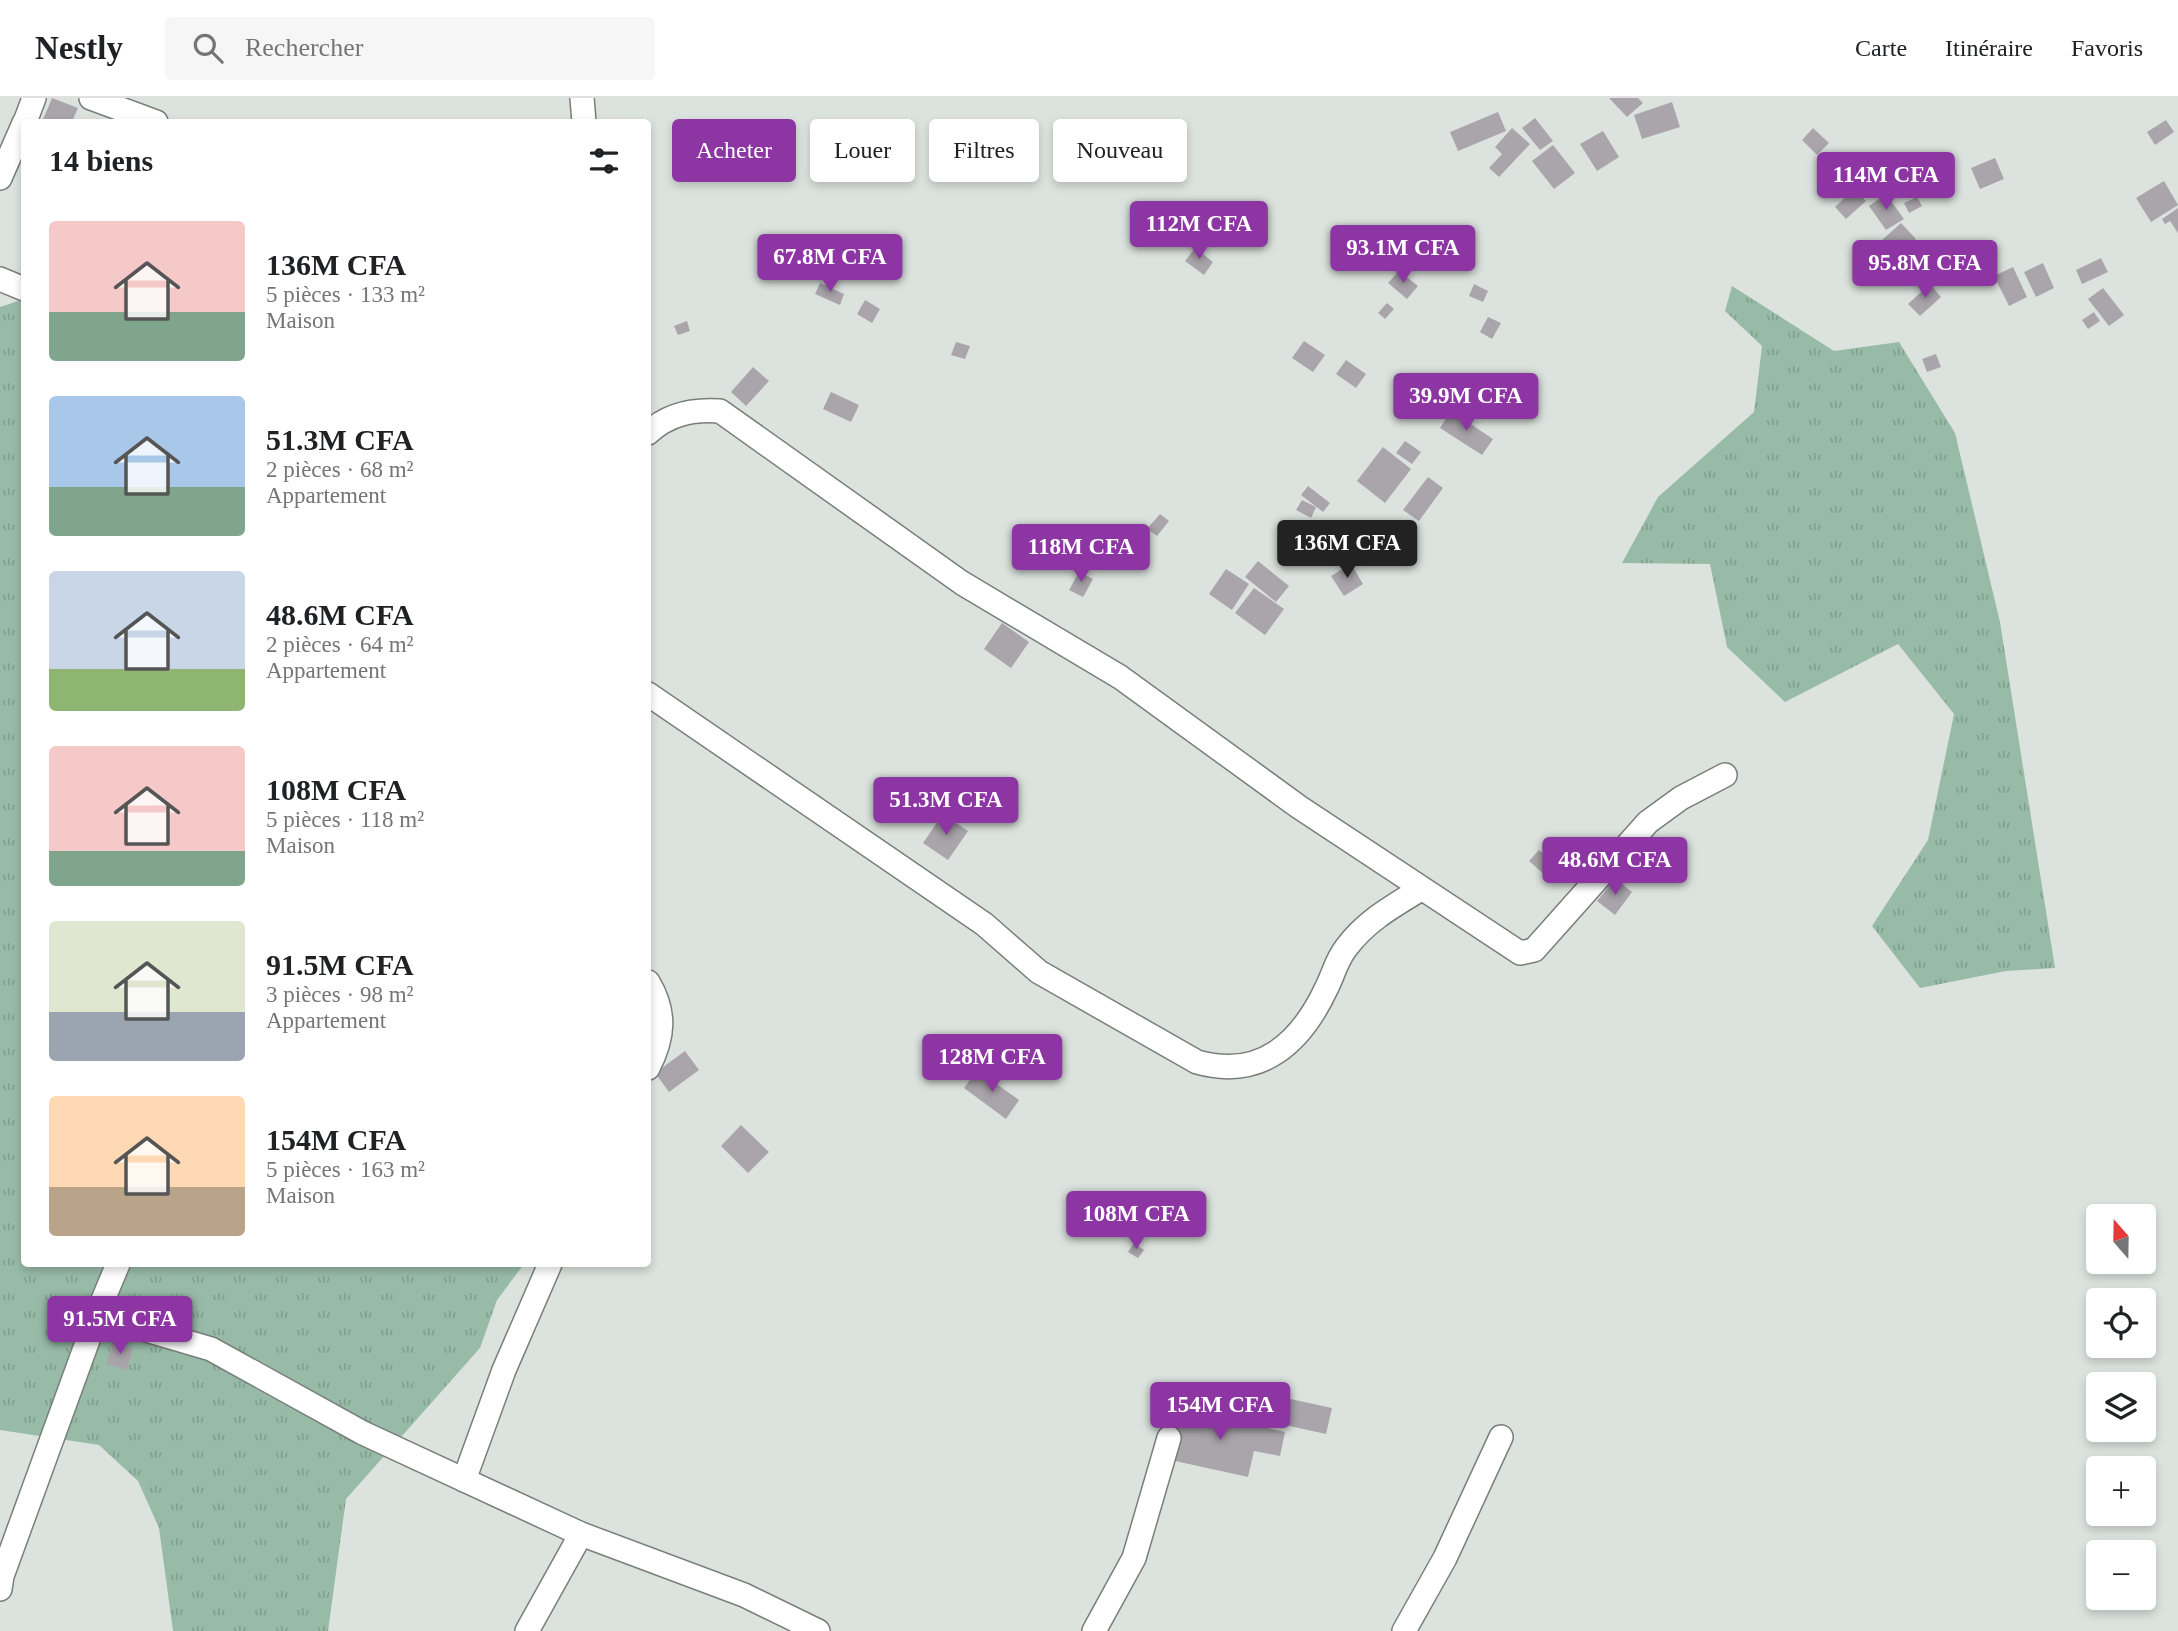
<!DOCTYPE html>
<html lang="fr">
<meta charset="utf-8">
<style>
body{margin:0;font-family:Georgia,serif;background:#f6f6f6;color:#202124;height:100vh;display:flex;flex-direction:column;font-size:26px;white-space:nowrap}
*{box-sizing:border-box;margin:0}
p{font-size:23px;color:#757577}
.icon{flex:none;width:38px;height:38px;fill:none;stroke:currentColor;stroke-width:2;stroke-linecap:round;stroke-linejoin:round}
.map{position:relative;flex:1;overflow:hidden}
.sheet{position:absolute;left:21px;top:21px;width:630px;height:1148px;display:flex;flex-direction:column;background:#fff;border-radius:7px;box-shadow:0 4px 10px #0003}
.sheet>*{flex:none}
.top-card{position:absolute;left:672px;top:21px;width:665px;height:63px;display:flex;gap:14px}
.needle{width:46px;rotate:340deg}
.buttons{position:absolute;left:2086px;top:1106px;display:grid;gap:14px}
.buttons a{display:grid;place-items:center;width:70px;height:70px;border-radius:7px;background:#fff;box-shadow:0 4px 10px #0003;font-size:35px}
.price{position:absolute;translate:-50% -60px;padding:0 16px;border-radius:7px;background:#8d36a3;color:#fff;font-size:23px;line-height:46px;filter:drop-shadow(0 2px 4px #0008)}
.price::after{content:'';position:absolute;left:50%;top:42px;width:21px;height:16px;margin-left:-10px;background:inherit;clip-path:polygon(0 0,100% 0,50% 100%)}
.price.current{background:#222;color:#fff}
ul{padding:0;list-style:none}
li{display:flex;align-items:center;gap:21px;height:175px;padding:0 28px}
li span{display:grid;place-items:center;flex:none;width:196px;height:140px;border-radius:7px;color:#555}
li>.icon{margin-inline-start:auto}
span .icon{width:84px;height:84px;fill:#fffc;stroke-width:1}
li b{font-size:30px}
h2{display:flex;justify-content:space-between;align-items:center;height:84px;padding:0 28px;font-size:30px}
.pill{padding:0 24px;border-radius:7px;background:#fff;box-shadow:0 4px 10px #0003;font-size:24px;line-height:63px}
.pill.current{background:#8d36a3;color:#fff}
header{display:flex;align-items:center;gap:42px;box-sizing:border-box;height:98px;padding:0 35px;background:#fff;border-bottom:2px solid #e0e0e0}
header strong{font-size:33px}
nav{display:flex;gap:38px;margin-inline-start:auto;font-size:24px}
.search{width:490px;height:63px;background:#f6f6f6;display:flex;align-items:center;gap:18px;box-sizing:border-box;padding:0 24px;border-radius:7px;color:#757577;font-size:26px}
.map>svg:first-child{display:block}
.grass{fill:url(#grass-tufts)}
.building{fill:#aaa5ab}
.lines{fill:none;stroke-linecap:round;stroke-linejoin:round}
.minor-casing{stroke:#787f7b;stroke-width:26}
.minor{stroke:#fff;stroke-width:23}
</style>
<header>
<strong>Nestly</strong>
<div class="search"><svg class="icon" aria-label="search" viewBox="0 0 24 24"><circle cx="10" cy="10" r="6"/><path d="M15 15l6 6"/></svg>Rechercher</div>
<nav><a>Carte</a><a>Itinéraire</a><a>Favoris</a></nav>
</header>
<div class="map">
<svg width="2178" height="1533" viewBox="0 0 2178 1533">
<defs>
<pattern id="grass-tufts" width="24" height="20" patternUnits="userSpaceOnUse" patternTransform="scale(1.75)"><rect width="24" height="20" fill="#98bba8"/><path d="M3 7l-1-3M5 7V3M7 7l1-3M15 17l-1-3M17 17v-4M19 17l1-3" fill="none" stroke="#82a08f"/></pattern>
</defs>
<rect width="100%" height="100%" fill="#dce3df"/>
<g class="grass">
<polygon points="1732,188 1834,253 1899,244 1955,335 2000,524 2055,870 2006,873 1920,890 1872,828 1928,742 1954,616 1898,546 1785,604 1727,549 1710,466 1622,465 1658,399 1754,314 1762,248 1725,213"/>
<polygon points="24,201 24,1166 524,1166 497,1202 480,1250 346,1401 328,1533 173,1533 159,1430 138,1383 99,1347 0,1332 0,209"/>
</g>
<g class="building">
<polygon points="52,0 78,10 72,24 42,24"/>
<polygon points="1609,0 1638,0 1643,5 1627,19"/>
<polygon points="1672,4 1680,29 1642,41 1634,17"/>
<polygon points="1498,14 1506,33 1458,53 1450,34"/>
<polygon points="1535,20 1553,43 1540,52 1522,30"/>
<polygon points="2166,22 2174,34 2155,47 2147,34"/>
<polygon points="1512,30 1530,46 1499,79 1489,70 1502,56 1495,49"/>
<polygon points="1813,30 1829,45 1817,57 1802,42"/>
<polygon points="1603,33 1619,59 1597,73 1580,46"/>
<polygon points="1553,47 1575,75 1554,91 1532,63"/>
<polygon points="1995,60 2004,81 1980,91 1971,70"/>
<polygon points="1854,66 1862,81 1848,89 1839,73"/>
<polygon points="2164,83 2178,107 2151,124 2136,100"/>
<polygon points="1854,91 1866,103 1846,121 1835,109"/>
<polygon points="1886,96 1904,121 1886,132 1869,108"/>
<polygon points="1917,99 1922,108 1909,115 1904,105"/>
<polygon points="2178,110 2178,135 2170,123 2165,126 2162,121"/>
<polygon points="1901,125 1916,141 1897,158 1882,142"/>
<polygon points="1914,146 1922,155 1909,166 1901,156"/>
<polygon points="1195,150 1213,164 1204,177 1185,163"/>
<polygon points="2101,160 2108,174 2082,186 2076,172"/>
<polygon points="2043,165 2054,190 2036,199 2024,174"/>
<polygon points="2013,169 2027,199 2009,208 1994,178"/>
<polygon points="1399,173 1418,188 1407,201 1388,185"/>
<polygon points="820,185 844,196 840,207 815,196"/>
<polygon points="1474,186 1488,193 1483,204 1469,198"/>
<polygon points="1930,186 1941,199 1920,218 1908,206"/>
<polygon points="2103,190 2124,217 2109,228 2088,201"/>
<polygon points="865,202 880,211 872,225 857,216"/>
<polygon points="1387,205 1394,211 1385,221 1378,215"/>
<polygon points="2094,214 2100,223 2088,231 2082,222"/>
<polygon points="1488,219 1501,225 1492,241 1480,234"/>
<polygon points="687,223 690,233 678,237 674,228"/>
<polygon points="1304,243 1325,257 1313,274 1292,260"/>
<polygon points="956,244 970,248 965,261 951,257"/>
<polygon points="1936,256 1941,269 1927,274 1922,261"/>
<polygon points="1346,262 1366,276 1356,290 1336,276"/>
<polygon points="753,269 769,283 746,308 731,294"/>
<polygon points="831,294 859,307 851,324 823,311"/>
<polygon points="1451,313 1493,341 1482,357 1440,330"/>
<polygon points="1405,343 1421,354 1412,366 1396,355"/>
<polygon points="1383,349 1411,371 1385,405 1357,383"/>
<polygon points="1428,379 1443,390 1419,423 1403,412"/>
<polygon points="1308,388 1330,405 1323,414 1301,397"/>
<polygon points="1302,402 1316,409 1311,420 1296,412"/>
<polygon points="1160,416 1169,423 1157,438 1147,431"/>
<polygon points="1113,437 1126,447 1112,463 1099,453"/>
<polygon points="1258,463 1289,488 1276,504 1245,479"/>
<polygon points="1351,466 1363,486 1344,498 1331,478"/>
<polygon points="1226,471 1249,486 1232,512 1209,496"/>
<polygon points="1079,474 1093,481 1083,499 1069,492"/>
<polygon points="1254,490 1284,511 1265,537 1235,515"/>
<polygon points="1002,525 1029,544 1011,570 984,551"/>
<polygon points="943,716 968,733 948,762 923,745"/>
<polygon points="1539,752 1555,766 1545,777 1529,763"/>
<polygon points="1615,781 1632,794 1615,817 1597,803"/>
<polygon points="685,953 699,972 669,994 655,975"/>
<polygon points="977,972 1019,1002 1006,1021 964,990"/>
<polygon points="741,1027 769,1054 748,1075 721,1048"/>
<polygon points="1134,1145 1144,1152 1138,1160 1128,1154"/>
<polygon points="113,1244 133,1251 127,1272 106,1266"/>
<polygon points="1272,1297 1332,1310 1326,1336 1267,1323"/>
<polygon points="1177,1310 1285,1334 1280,1358 1254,1353 1248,1379 1166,1361"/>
</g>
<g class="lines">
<defs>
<g id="minor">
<polyline points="91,0 156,24"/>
<polyline points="582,0 584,24"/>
<polyline points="25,24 34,0"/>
<polyline points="0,80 24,25"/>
<polyline points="0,181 24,191"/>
<path d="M648,335c20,-19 44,-24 72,-22l242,172 158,94 179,130 221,146 14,-3 114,-128 33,-24 44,-23"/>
<path d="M648,596l336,230 55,48 158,90c64,18 104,-19 130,-75 7,-14 9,-26 19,-39 20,-27 47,-42 75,-59"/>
<path d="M648,884c18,30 16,55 0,86"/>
<polyline points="118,1166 100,1209 143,1231 211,1251 363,1335 581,1436 744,1497 818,1533"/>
<polyline points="464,1382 504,1272 550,1166"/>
<polyline points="0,1491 2,1478 100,1209"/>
<polyline points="527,1533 581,1436"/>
<polyline points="1094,1533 1134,1460 1169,1340"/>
<polyline points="1404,1533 1445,1460 1501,1339"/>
</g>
</defs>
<use href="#minor" class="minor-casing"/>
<use href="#minor" class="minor"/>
</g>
</svg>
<div class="buttons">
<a><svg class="needle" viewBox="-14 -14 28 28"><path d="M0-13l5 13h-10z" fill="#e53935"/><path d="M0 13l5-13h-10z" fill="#757577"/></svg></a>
<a><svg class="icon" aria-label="locate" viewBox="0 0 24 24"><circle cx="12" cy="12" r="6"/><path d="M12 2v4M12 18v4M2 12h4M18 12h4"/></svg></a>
<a><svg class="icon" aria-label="layers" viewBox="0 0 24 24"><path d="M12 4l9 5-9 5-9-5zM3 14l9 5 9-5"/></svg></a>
<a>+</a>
<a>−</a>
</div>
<b class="price" style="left:1886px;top:114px">114M CFA</b>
<b class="price" style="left:1199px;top:163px">112M CFA</b>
<b class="price" style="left:1403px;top:187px">93.1M CFA</b>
<b class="price" style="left:830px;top:196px">67.8M CFA</b>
<b class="price" style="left:1925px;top:202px">95.8M CFA</b>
<b class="price" style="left:1466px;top:335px">39.9M CFA</b>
<b class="price current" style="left:1347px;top:482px">136M CFA</b>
<b class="price" style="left:1081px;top:486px">118M CFA</b>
<b class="price" style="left:946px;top:739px">51.3M CFA</b>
<b class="price" style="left:1615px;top:799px">48.6M CFA</b>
<b class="price" style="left:992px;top:996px">128M CFA</b>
<b class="price" style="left:1136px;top:1153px">108M CFA</b>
<b class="price" style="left:120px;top:1258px">91.5M CFA</b>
<b class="price" style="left:1220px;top:1344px">154M CFA</b>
<div class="top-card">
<a class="pill current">Acheter</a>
<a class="pill">Louer</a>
<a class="pill">Filtres</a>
<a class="pill">Nouveau</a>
</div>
<section class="sheet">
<h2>14 biens<svg class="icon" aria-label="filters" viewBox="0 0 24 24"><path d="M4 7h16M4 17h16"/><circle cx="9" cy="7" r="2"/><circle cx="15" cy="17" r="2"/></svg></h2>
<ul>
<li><span style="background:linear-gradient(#f6c9c9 65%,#7fa58c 0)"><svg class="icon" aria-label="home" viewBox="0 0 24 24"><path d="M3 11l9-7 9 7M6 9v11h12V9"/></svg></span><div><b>136M CFA</b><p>5 pièces · 133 m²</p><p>Maison</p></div></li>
<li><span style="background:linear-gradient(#a9c7e8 65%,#7fa58c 0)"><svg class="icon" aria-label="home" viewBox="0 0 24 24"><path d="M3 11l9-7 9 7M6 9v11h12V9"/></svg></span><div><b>51.3M CFA</b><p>2 pièces · 68 m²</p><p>Appartement</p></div></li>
<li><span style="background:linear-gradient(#c9d6e8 70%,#8fb573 0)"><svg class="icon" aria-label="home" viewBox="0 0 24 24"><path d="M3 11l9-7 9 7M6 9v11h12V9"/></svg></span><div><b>48.6M CFA</b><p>2 pièces · 64 m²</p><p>Appartement</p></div></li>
<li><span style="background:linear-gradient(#f6c9c9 75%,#7fa58c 0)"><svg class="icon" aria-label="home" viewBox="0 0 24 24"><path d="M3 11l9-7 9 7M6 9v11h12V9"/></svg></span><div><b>108M CFA</b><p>5 pièces · 118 m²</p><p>Maison</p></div></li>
<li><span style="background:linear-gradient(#dfe7d0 65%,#9aa5b1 0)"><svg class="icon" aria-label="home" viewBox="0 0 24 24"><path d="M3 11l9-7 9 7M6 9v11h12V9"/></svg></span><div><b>91.5M CFA</b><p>3 pièces · 98 m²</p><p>Appartement</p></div></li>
<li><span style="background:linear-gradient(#ffd9b3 65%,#b9a48a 0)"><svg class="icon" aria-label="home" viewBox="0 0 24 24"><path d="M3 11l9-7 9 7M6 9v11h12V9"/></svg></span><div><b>154M CFA</b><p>5 pièces · 163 m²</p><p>Maison</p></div></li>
</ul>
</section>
</div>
